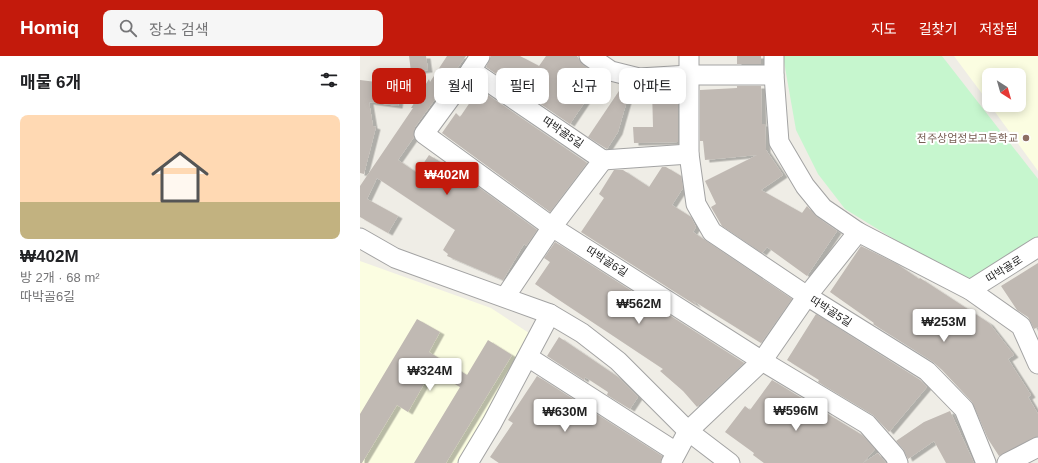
<!DOCTYPE html>
<html lang="ko">
<meta charset="utf-8">
<style>
body{margin:0;font-family:Arial,"Noto Sans KR",sans-serif;background:#f6f6f6;color:#202124;height:100vh;display:flex;flex-direction:column;font-size:15px;white-space:nowrap}
*{box-sizing:border-box;margin:0}
p{font-size:13px;color:#757577}
.icon{flex:none;width:22px;height:22px;fill:none;stroke:currentColor;stroke-width:2;stroke-linecap:round;stroke-linejoin:round}
.map{position:relative;flex:1;overflow:hidden}
.panel{display:flex;flex-direction:column;background:#fff;width:360px}
.panel>*{flex:none}
.guide{position:absolute;left:12px;top:12px;width:380px;height:36px;display:flex;gap:8px}
.needle{width:26px;rotate:143deg}
.controls{position:absolute;left:622px;top:12px;display:grid;gap:8px}
.controls a{display:grid;place-items:center;width:44px;height:44px;border-radius:8px;background:#fff;box-shadow:0 2px 10px #0003;font-size:20px}
.price{position:absolute;translate:-50% -34px;padding:0 9px;border-radius:4px;background:#fff;color:#222;font-size:13px;line-height:26px;filter:drop-shadow(0 1px 2px #0008)}
.price::after{content:'';position:absolute;left:50%;top:24px;width:12px;height:9px;margin-left:-6px;background:inherit;clip-path:polygon(0 0,100% 0,50% 100%)}
.price.selected{background:#c31a0c;color:#fff}
ul{padding:0;list-style:none}
li{display:grid;align-content:center;gap:8px;height:212px;padding:0 20px}
li span{display:grid;place-items:center;height:124px;border-radius:8px;color:#555}
li>.icon{margin-inline-start:auto}
span .icon{width:72px;height:72px;fill:#fffc;stroke-width:1}
li b{font-size:17px}
h2{display:flex;justify-content:space-between;align-items:center;height:48px;padding:0 20px;font-size:17px}
.tag{padding:0 14px;border-radius:8px;background:#fff;box-shadow:0 2px 10px #0003;font-size:14px;line-height:36px}
.tag.selected{background:#c31a0c;color:#fff}
header{display:flex;align-items:center;gap:24px;box-sizing:border-box;height:56px;padding:0 20px;background:#c31a0c;color:#fff}
header strong{font-size:19px}
nav{display:flex;gap:22px;margin-inline-start:auto;font-size:14px}
.search{width:280px;height:36px;background:#f6f6f6;display:flex;align-items:center;gap:10px;box-sizing:border-box;padding:0 14px;border-radius:8px;color:#757577;font-size:15px}
main{display:flex;flex:1;min-height:0}
.map>svg:first-child{display:block}
.education{fill:#fbfde1}
.park{fill:#c6f6ce}
.building{fill:#c0b9b3;filter:url(#shadow)}
.lines{fill:none;stroke-linecap:round;stroke-linejoin:round}
.minor-casing{stroke:#a3a3a3;stroke-width:21}
.minor{stroke:#fff;stroke-width:19}
.education-dot{fill:#8d6e63;stroke:#fff;stroke-width:1.5}
.labels{text-anchor:middle;dominant-baseline:central;stroke-width:4;stroke-linejoin:round;paint-order:stroke}
.street-label{font-size:11px;fill:#1f1f1f;stroke:#fff}
.education-label{font-size:11px;fill:#785e54;stroke:#fff;text-anchor:end}
</style>
<header>
<strong>Homiq</strong>
<div class="search"><svg class="icon" aria-label="search" viewBox="0 0 24 24"><circle cx="10" cy="10" r="6"/><path d="M15 15l6 6"/></svg>장소 검색</div>
<nav><a>지도</a><a>길찾기</a><a>저장됨</a></nav>
</header>
<main>
<section class="panel">
<h2>매물 6개<svg class="icon" aria-label="filters" viewBox="0 0 24 24"><path d="M4 7h16M4 17h16"/><circle cx="9" cy="7" r="2"/><circle cx="15" cy="17" r="2"/></svg></h2>
<ul>
<li><span style="background:linear-gradient(#ffd9b3 70%,#c2b280 0)"><svg class="icon" aria-label="home" viewBox="0 0 24 24"><path d="M3 11l9-7 9 7M6 9v11h12V9"/></svg></span><div><b>₩402M</b><p>방 2개 · 68 m²</p><p>따박골6길</p></div></li>
</ul>
</section>
<div class="map">
<svg width="678" height="407" viewBox="0 0 678 407">
<defs>
<filter id="shadow"><feDropShadow dx="4.5" dy="2.5" stdDeviation="0" flood-color="#0004"/></filter>
</defs>
<rect width="100%" height="100%" fill="#efede6"/>
<g class="education">
<polygon points="594,0 678,0 678,115 630,49 659,49 659,19 629,19 629,47"/>
<polygon points="0,205 131,252 172,279 97,407 0,407"/>
</g>
<polygon class="park" points="423,0 582,0 678,123 678,185 607,228 485,153 458,118 436,74"/>
<g class="building">
<polygon points="49,0 66,0 68,14 51,16"/>
<polygon points="87,0 106,0 55,71 54,81 38,104 57,117 69,99 103,120 177,174 166,190 164,188 143,224 87,200 88,198 83,194 95,174 17,122 7,143 38,160 28,177 0,161 0,130 53,52 51,52 69,23 70,26"/>
<polygon points="131,0 160,0 179,10 186,0 217,0 223,9 241,22 210,68 126,11"/>
<rect x="377" y="0" width="24" height="8"/>
<polygon points="0,24 41,29 38,50 9,46 13,70 16,71 4,118 0,117"/>
<polygon points="263,29 271,31 258,76 247,93 228,81"/>
<polygon points="377,30 401,30 402,68 405,68 406,94 423,119 401,134 442,157 447,150 457,161 477,175 447,220 407,191 402,197 362,170 351,151 356,148 345,125 397,99 345,104 343,85 340,85 340,34 377,32"/>
<polygon points="318,32 318,86 274,87 273,71 293,71 292,33"/>
<polygon points="119,33 227,107 190,156 82,77 96,57 100,61"/>
<polygon points="302,111 306,111 321,120 323,132 312,149 331,161 336,171 333,176 432,243 401,287 332,244 337,250 221,176 244,142 239,138 254,114 263,114 289,131"/>
<polygon points="195,186 384,307 337,351 323,335 300,315 303,313 175,228 190,206 184,202"/>
<polygon points="501,190 537,208 559,223 560,222 629,267 654,299 648,303 671,339 668,341 678,358 678,380 639,400 628,383 612,346 582,314 573,306 513,268 514,267 470,236"/>
<polygon points="678,207 678,271 674,273 668,261 657,254 641,230"/>
<polygon points="456,258 560,324 567,331 529,376 513,359 458,326 459,324 427,304"/>
<polygon points="57,263 80,276 69,296 107,319 128,284 152,299 86,407 54,407 100,331 72,314 48,356 37,349 2,407 0,407 0,358"/>
<polygon points="199,281 258,321 278,341 270,353 247,339 248,336 225,321 224,324 187,300"/>
<polygon points="177,320 302,400 300,407 139,407 130,401 153,367 148,364"/>
<polygon points="412,324 502,379 515,393 503,407 404,407 393,399 394,397 365,376 385,350 390,354"/>
<polygon points="590,355 614,407 586,407 574,385 548,403 543,393 536,385 564,366"/>
<polygon points="518,397 526,407 503,407"/>
</g>
<g class="lines">
<defs>
<g id="minor">
<polyline points="229,0 251,15 279,22 330,19 414,19"/>
<polyline points="329,0 329,98 336,148 352,176 447,240 567,315 604,353 626,407"/>
<polyline points="414,0 414,19 419,86 445,130 463,152 498,176 610,234 661,270 678,308"/>
<polyline points="111,14 120,0"/>
<polyline points="329,98 243,104 111,14 64,78 192,171 402,305 507,368 535,400 538,407"/>
<polyline points="0,182 35,202 190,258 222,277 258,305 328,375 370,407"/>
<polyline points="610,234 678,191"/>
<polyline points="145,241 192,171 243,104"/>
<polyline points="168,301 316,396"/>
<polyline points="108,407 132,367 190,258"/>
<polyline points="311,407 328,375 402,305 447,240 498,176"/>
<polyline points="647,407 678,391"/>
</g>
</defs>
<use href="#minor" class="minor-casing"/>
<use href="#minor" class="minor"/>
</g>
<circle class="education-dot" cx="666" cy="82" r="4"/>
<g class="labels">
<g class="street-label">
<text transform="translate(203 76) rotate(34)">따박골5길</text>
<text transform="translate(247 205) rotate(32)">따박골6길</text>
<text transform="translate(644 213) rotate(-32)">따박골로</text>
<text transform="translate(471 255) rotate(32)">따박골5길</text>
</g>
<g class="education-label">
<text x="658" y="82">전주상업정보고등학교</text>
</g>
</g>
</svg>
<div class="controls">
<a><svg class="needle" viewBox="-14 -14 28 28"><path d="M0-13l5 13h-10z" fill="#e53935"/><path d="M0 13l5-13h-10z" fill="#757577"/></svg></a>
</div>
<b class="price selected" style="left:87px;top:140px">₩402M</b>
<b class="price" style="left:279px;top:269px">₩562M</b>
<b class="price" style="left:584px;top:287px">₩253M</b>
<b class="price" style="left:70px;top:336px">₩324M</b>
<b class="price" style="left:436px;top:376px">₩596M</b>
<b class="price" style="left:205px;top:377px">₩630M</b>
<div class="guide">
<a class="tag selected">매매</a>
<a class="tag">월세</a>
<a class="tag">필터</a>
<a class="tag">신규</a>
<a class="tag">아파트</a>
</div>
</div>
</main>
